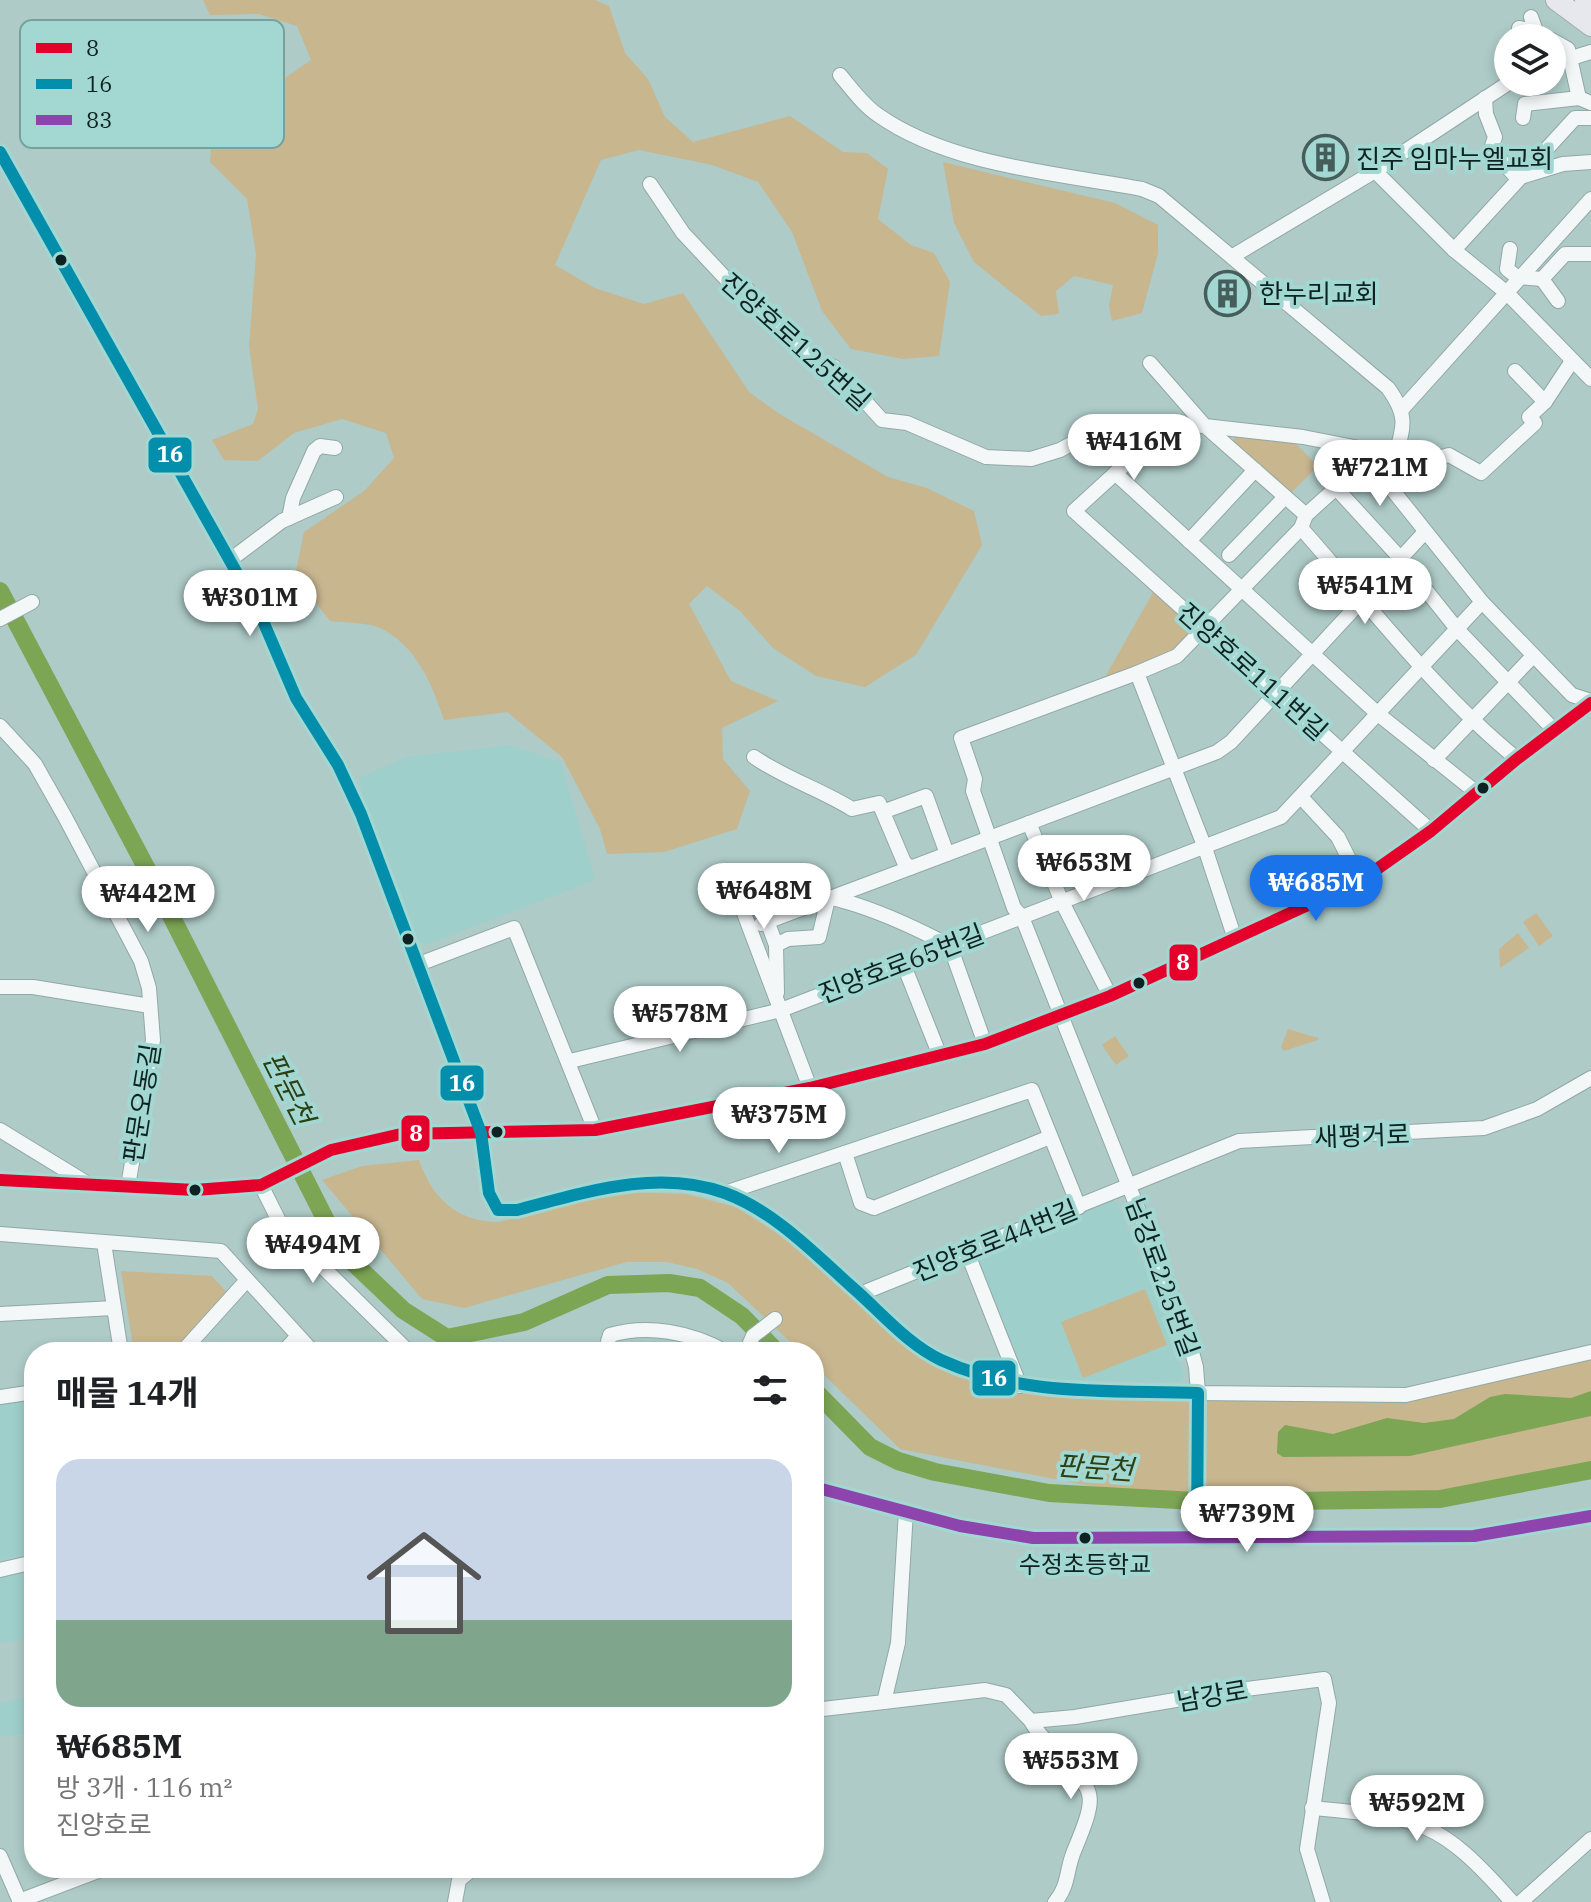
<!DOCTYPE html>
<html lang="ko">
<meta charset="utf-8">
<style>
body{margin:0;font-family:"IBM Plex Serif","Noto Sans KR",serif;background:#f6f6f6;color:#202124;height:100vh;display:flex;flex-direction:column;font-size:30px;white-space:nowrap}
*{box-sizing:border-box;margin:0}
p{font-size:26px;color:#757577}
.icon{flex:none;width:44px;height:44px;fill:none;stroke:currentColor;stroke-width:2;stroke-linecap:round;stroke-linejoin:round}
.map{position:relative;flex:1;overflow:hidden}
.sheet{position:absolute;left:24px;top:1342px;width:800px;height:536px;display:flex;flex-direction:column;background:#fff;border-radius:32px;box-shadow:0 4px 12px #0003}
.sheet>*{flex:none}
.buttons{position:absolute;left:1494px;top:24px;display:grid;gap:16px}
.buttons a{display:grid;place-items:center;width:72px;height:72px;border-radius:50%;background:#fff;box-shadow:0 4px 12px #0003;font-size:40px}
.price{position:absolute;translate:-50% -68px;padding:0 18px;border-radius:28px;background:#fff;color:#222;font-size:26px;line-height:52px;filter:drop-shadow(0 2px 4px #0008)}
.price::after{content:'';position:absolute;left:50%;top:48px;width:24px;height:18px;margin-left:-12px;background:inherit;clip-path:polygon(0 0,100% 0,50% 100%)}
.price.current{background:#1a73e8;color:#fff}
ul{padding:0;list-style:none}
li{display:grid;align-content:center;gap:16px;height:424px;padding:0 32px}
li+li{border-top:2px solid #e0e0e0}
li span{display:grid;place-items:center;height:248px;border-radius:24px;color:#555}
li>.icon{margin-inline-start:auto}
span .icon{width:144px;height:144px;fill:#fffc;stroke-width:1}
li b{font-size:34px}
h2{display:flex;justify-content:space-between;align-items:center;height:96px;padding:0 32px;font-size:34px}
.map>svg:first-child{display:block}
.built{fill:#9fcfcb}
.green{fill:#c8b68f}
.water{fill:#7ca554}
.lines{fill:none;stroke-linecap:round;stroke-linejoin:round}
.river{stroke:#7ca554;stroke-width:18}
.minor-casing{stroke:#91a8a6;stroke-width:16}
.highway-casing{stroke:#a2adb3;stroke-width:22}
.minor{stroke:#f3f7f7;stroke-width:14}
.highway{stroke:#e7e7ee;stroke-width:20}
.bus-1-casing{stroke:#a2d7d2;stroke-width:18}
.bus-2-casing{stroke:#a2d7d2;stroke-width:18}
.bus-3-casing{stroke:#a2d7d2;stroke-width:18}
.bus-1{stroke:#e4002b;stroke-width:12}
.bus-2{stroke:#038eab;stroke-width:12}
.bus-3{stroke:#8e44ad;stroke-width:12}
.bus-dot{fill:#0e2321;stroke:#a2d7d2;stroke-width:3}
.labels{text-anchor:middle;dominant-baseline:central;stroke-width:8;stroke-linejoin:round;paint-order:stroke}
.bus-label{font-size:24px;fill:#0e2321;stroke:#a2d7d2}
.poi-label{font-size:26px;fill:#0e2321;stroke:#a2d7d2;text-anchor:start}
.street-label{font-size:26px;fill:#0e2321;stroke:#a2d7d2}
.water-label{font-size:28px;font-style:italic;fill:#2d4014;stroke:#a2d7d2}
.key{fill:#a2d7d2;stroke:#76a19d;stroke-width:2}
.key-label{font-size:22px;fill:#0e2321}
.line-badge{stroke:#a2d7d2;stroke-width:3}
.badge-label{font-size:22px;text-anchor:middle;font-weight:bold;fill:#fff}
</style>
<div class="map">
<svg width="1591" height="1902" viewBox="0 0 1591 1902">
<rect width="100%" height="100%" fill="#aecbc8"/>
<g class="built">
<polygon points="510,745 561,762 595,880 426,945 418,941 364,803 359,778 406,757"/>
<polygon points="1112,1200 1117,1203 1176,1342 1184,1377 1179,1382 1026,1379 979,1261 983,1252"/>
<polygon points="34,1398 34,1553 0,1560 0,1404"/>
<polygon points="34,1567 34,1638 0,1643 0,1575"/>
<polygon points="34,1696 34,1733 0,1737 0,1703"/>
</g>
<g class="green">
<path d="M203,0h392l14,6 16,47 23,26 17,38 28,25 97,-26 53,36 24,1 21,16 -10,50 33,26 23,8 16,29 -11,74 -36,3 -52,-10 -29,-38 -30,-79 -34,-50 -46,-17 -73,-15 -38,10 -46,105 40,23 49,16 39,-11 66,99 29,21 110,64 39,11 47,23 8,34 -66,110 -51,32 -49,-11 -43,-28 -33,-37 -33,-25 -18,18 42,77 47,20 -56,27 1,31 27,32 -13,38 -73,23 -57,2 -7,-25 -38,-72 -55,-45 -63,8c-12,-36 -27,-74 -64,-92 -13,-6 -35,-5 -50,-7l-35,-45 9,-44 60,-41 30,-33 -8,-25 -44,-14 -48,14 -36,28 -34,-1 -12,-20 41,-16 5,-15 -9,-62 7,-93 -9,-55 -37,-37 3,-34 98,-68 -14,-34 -38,-12 -49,1z"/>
<polygon points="943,162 1115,203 1158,225 1158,253 1142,313 1112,321 1109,306 1113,285 1074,276 1056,291 1059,314 1041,316 974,262 954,223"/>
<polygon points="1235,434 1295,443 1318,466 1289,495 1233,442"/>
<polygon points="1156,587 1198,627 1175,653 1104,679"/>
<polygon points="1536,913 1553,936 1539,946 1523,922"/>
<polygon points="1518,933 1529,948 1500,968 1499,949"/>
<polygon points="1288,1029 1318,1038 1318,1040 1284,1051 1281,1047"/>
<polygon points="1115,1036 1129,1056 1116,1065 1102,1045"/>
<path d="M419,1160c13,38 38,62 80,62l121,-30 66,2 50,13 55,35 142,121 71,30 377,10 210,-46v110l-117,25 -358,-1 -216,-42 -86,-84v-13h-13l-73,-69 -31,-14 -30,-7h-40l-163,46 -42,-9 -100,-119 40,-14z"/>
<polygon points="121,1271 212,1276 229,1295 176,1352 134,1352"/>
<polygon points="1145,1289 1167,1345 1083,1378 1061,1322"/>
</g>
<polygon class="water" points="1591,1391 1591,1416 1410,1456 1283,1457 1277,1453 1278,1432 1285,1425 1333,1434 1387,1418 1424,1423 1454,1419 1490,1397 1505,1394 1571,1398"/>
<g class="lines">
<g class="river">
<polyline points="0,591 159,892 342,1252 403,1310 447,1338 524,1322 608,1285 669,1283 700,1288 742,1316 777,1352"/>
<polyline points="814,1390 870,1447 898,1461 935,1472 1049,1493 1214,1502 1440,1499 1591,1470"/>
</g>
<defs>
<g id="minor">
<polyline points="1519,28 1536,31 1531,17"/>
<polyline points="1552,40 1568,49 1579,98 1591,103"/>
<polyline points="1552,64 1591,52"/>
<path d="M840,75c11,13 23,30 38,40 72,51 180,58 264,74l17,7 229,192c22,30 15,41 5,75l-17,9"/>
<polyline points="1485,98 1486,114 1495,137 1491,149 1517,178"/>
<polyline points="1523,118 1525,104 1579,98"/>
<path d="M0,152l260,462 36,84 42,67 23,49 120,319 8,60 9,17h19c66,-17 140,-42 208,-17 49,18 89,60 127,94 28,24 55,57 89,73 80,37 170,30 257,33l-1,142"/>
<polyline points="1375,171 1454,250 1507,293 1591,379"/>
<polyline points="1517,178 1563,164 1591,162"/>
<polyline points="650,184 683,233 728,281 745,287 810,357 834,367 882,420 907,423 986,457 1031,459 1060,450 1110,423 1205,426 1306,515"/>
<polyline points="1510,249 1507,269 1517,277 1542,279 1565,254 1591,254"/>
<polyline points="1454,250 1575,118 1591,118"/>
<polyline points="1233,256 1375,171 1510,82"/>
<polyline points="1542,279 1558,301"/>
<polyline points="1150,363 1205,426 1303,437 1359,448 1482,602 1572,695 1591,701"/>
<polyline points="1515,371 1545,402"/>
<polyline points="1403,408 1591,199"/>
<polyline points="1168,425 1074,511 1431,831"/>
<polyline points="1393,463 1414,464 1449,455 1481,473 1535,423 1529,417 1545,402 1572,361"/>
<polyline points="1115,473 1378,714 1477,793"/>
<polyline points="1336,488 1401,559 1457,629 1554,730"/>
<polyline points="289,518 293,498 314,451 320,446 335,448"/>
<path d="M1301,528c70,79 134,164 216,231"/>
<polyline points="1189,541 1255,470"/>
<polyline points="1229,555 1285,497"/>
<polyline points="230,560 282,521 336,497"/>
<polyline points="0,619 32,602"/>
<polyline points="1137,673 1177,656 1301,528 1306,515 1367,460"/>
<polyline points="0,726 35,764 65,817 141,961 149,988 153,1040 128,1186"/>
<path d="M754,757c32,22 66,32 98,52l27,-6 25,59 6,6 307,-116 14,-10 193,-209"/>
<polyline points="1434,760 1533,656"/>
<polyline points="1301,797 1338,837 1360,881"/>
<polyline points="885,811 926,796 947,854"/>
<polyline points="1029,823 1062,902 1110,996"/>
<polyline points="739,900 810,1088"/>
<polyline points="761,924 910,868"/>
<polyline points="1235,939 1205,848 1137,673 961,738 975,779 973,791 1014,908 1022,917 1186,1330 1196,1367 1198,1393 1406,1395 1591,1352"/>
<path d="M776,945l-18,-49c55,-17 143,24 192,50l35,98"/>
<polyline points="903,963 940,1056"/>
<polyline points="419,964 514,928 595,1130"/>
<polyline points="0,987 33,987 150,1006"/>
<polyline points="777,993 776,945 788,939 819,937 828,899"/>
<polyline points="570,1061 781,1010 1281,817 1482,602"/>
<polyline points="0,1130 85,1182"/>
<polyline points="845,1153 861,1203 874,1208 1050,1137"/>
<polyline points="0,1180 195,1190 261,1185 331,1150 401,1134 595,1130 810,1088 985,1044 1110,996 1360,881 1431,831 1517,759 1591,703"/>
<polyline points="261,1185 282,1227 409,1352"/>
<polyline points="725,1193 1032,1090 1079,1207"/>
<polyline points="0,1234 221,1251 313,1352"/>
<polyline points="104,1243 121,1352"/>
<polyline points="967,1252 1020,1386"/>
<polyline points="860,1294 1239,1141 1484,1128 1537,1109 1591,1078"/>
<polyline points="0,1314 114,1308"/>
<polyline points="182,1352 247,1280"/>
<polyline points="283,1352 297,1337"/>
<polyline points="503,1352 524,1352"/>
<path d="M605,1352l5,-17c38,-11 81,-3 116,17"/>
<polyline points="746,1352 753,1336 775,1319"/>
<polyline points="0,1397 34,1392"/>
<polyline points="814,1487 960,1526 1033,1538 1474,1536 1591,1516"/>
<polyline points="0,1570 34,1562"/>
<polyline points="884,1702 985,1690 1006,1695 1031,1721 1075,1717 1223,1692 1324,1679 1329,1703 1307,1849 1323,1902"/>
<polyline points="814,1710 884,1702 898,1643 906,1511"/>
<path d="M1031,1721c4,9 12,16 19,24 42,49 52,39 24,106 -8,19 -5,35 -19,51"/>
<path d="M1312,1808c108,10 126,10 200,94"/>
<polyline points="0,1856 20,1902"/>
<polyline points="19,1901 106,1868"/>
<polyline points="455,1902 459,1880 474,1868"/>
<polyline points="1521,1902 1591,1839"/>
</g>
<g id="highway">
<polyline points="1556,0 1591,26"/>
<polyline points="1585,0 1591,5"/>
</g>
</defs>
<use href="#minor" class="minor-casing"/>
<use href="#highway" class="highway-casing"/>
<use href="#minor" class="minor"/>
<use href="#highway" class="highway"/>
<defs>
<polyline id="bus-1" points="0,1180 195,1190 261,1185 331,1150 401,1134 595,1130 810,1088 985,1044 1110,996 1360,881 1431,831 1517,759 1591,703"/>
<path id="bus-2" d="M0,152l260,462 36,84 42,67 23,49 120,319 8,60 9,17h19c66,-17 140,-42 208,-17 49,18 89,60 127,94 28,24 55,57 89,73 80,37 170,30 257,33l-1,142"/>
<polyline id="bus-3" points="814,1487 960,1526 1033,1538 1474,1536 1591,1516"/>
</defs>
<use href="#bus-1" class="bus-1-casing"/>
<use href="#bus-2" class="bus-2-casing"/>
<use href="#bus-3" class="bus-3-casing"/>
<use href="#bus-1" class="bus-1"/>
<use href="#bus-2" class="bus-2"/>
<use href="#bus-3" class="bus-3"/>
</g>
<defs>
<symbol id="building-ring" viewBox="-11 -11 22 22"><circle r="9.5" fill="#a2d7d2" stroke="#465e5b" stroke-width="1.5"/><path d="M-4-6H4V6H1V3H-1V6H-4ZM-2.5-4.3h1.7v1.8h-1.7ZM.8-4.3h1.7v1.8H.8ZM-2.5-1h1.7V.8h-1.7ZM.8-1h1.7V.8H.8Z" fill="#465e5b"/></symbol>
</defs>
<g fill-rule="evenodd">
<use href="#building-ring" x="1300" y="132" width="51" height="51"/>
<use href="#building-ring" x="1202" y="268" width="51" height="51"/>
</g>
<g class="bus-dot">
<circle cx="61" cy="260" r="7"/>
<circle cx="1483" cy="788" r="7"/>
<circle cx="408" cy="939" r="7"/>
<circle cx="1139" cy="983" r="7"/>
<circle cx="497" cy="1132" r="7"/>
<circle cx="195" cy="1190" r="7"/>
<circle cx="1085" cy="1538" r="7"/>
</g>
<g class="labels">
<g class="bus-label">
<text x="1085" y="1564">수정초등학교</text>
</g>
<g class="poi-label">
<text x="1356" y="158">진주 임마누엘교회</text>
<text x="1259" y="293">한누리교회</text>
</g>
<g class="street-label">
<text transform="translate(796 341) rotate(42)">진양호로125번길</text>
<text transform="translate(1253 671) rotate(42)">진양호로111번길</text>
<text transform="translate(901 963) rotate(-21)">진양호로65번길</text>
<text transform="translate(141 1103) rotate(-81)">판문오동길</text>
<text transform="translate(1362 1135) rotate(-2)">새평거로</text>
<text transform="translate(995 1240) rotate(-22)">진양호로44번길</text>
<text transform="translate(1163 1277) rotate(70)">남강로225번길</text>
<text transform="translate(1212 1695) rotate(-10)">남강로</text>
</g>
<g class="water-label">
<text transform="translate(289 1088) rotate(63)">판문천</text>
<text transform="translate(1095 1467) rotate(4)">판문천</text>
</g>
</g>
<rect x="20" y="20" width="264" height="128" rx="12" class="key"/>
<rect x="36" y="43" width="36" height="10" fill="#e4002b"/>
<rect x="36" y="79" width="36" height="10" fill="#038eab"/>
<rect x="36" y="115" width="36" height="10" fill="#8e44ad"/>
<g class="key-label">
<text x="86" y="56">8</text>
<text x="86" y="92">16</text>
<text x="86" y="128">83</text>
</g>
<g class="line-badge">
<rect x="147" y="436" width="46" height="38" rx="8" fill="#038eab"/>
<rect x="1168" y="943" width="31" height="39" rx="8" fill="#e4002b"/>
<rect x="439" y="1064" width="46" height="38" rx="8" fill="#038eab"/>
<rect x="400" y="1114" width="31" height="39" rx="8" fill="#e4002b"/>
<rect x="971" y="1359" width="46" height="38" rx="8" fill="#038eab"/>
</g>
<g class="badge-label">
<text x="170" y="462">16</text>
<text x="1183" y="970">8</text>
<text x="462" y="1091">16</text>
<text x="416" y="1141">8</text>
<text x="994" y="1386">16</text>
</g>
</svg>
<div class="buttons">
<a><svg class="icon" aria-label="layers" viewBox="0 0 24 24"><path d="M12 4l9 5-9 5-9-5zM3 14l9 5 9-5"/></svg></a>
</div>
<b class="price" style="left:1134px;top:482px">₩416M</b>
<b class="price" style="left:1380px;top:508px">₩721M</b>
<b class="price" style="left:1365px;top:626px">₩541M</b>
<b class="price" style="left:250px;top:638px">₩301M</b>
<b class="price" style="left:1084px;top:903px">₩653M</b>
<b class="price current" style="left:1316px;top:923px">₩685M</b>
<b class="price" style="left:764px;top:931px">₩648M</b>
<b class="price" style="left:148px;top:934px">₩442M</b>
<b class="price" style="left:680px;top:1054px">₩578M</b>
<b class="price" style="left:779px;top:1155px">₩375M</b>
<b class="price" style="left:313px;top:1285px">₩494M</b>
<b class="price" style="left:1247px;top:1554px">₩739M</b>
<b class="price" style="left:1071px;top:1801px">₩553M</b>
<b class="price" style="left:1417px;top:1843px">₩592M</b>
<section class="sheet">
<h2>매물 14개<svg class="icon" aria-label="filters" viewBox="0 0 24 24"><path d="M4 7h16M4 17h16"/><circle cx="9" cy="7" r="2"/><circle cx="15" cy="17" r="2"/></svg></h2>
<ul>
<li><span style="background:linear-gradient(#c9d6e8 65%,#7fa58c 0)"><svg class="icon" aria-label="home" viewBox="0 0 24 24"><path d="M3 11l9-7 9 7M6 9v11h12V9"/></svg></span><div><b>₩685M</b><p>방 3개 · 116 m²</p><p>진양호로</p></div></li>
</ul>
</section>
</div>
